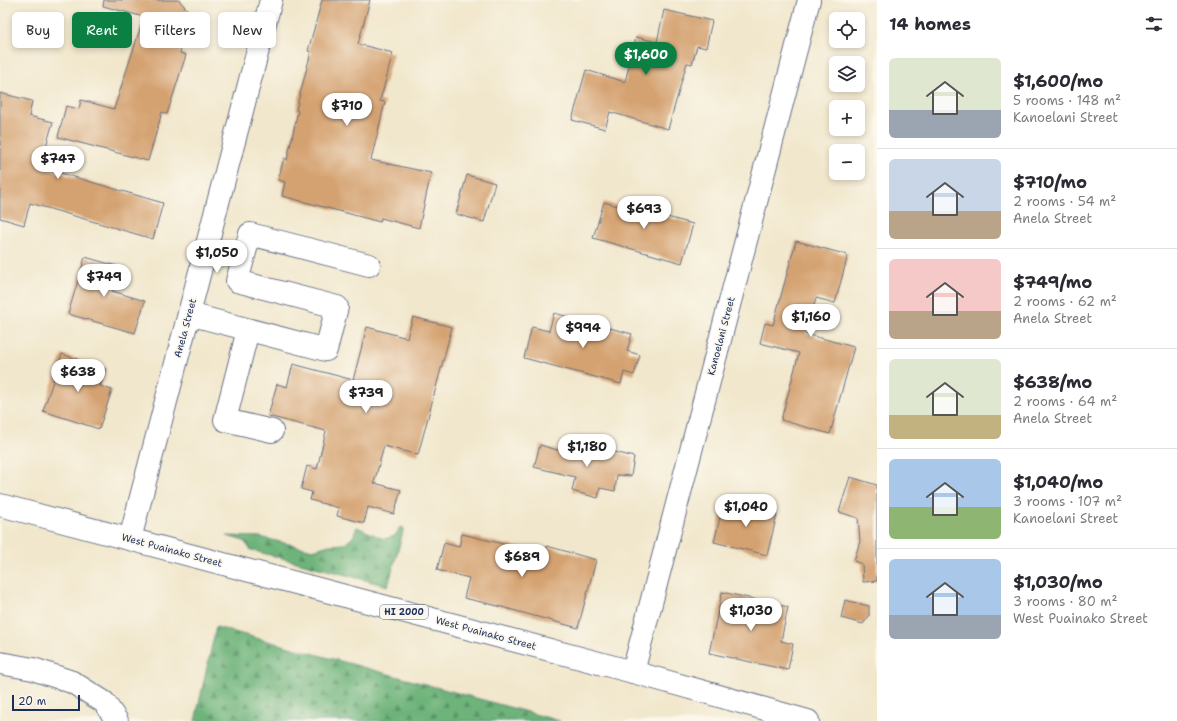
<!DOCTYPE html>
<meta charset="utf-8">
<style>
body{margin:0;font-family:"Shantell Sans",sans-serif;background:#f2f2f3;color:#2b2b33;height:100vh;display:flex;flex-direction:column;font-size:15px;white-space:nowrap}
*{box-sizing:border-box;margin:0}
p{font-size:13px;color:#7c7c81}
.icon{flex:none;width:22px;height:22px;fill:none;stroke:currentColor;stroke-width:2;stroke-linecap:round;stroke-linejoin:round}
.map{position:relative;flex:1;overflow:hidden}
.side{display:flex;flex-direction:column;background:#fff;width:300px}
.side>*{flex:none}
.top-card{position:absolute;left:12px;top:12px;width:380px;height:36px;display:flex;gap:8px}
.fabs{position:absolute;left:829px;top:12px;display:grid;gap:8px}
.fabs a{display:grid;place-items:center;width:36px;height:36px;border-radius:6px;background:#fff;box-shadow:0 2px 6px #0003;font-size:20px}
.scale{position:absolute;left:12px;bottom:10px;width:68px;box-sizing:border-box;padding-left:4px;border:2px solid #1b2f5e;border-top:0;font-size:11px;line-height:14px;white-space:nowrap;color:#1b2f5e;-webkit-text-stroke:3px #fbf7ec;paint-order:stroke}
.price{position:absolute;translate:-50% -34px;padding:0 9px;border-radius:14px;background:#fff;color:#222;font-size:13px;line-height:26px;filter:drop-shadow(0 1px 2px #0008)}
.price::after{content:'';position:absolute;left:50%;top:24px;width:12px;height:9px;margin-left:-6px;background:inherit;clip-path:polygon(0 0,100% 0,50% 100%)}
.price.current{background:#0b8043;color:#fff}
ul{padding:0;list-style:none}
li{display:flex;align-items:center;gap:12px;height:100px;padding:0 12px}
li+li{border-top:1px solid #e1e1e2}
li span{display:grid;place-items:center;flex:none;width:112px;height:80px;border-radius:6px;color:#555}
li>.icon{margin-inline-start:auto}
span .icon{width:48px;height:48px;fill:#fffc;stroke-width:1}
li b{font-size:17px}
h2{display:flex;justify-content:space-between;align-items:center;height:48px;padding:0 12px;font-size:17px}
.tag{padding:0 14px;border-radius:6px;background:#fff;box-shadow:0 2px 6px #0003;font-size:14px;line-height:36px}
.tag.current{background:#0b8043;color:#fff}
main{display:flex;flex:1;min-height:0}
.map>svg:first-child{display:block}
.forest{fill:url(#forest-firs);stroke:#44726c}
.building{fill:#d4a170}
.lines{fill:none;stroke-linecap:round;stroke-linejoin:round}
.minor-casing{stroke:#666f84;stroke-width:24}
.highway-casing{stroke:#666f84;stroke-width:24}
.minor{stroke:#fff;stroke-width:22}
.highway{stroke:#fff;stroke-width:22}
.labels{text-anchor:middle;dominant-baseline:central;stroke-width:3.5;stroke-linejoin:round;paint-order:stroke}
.shield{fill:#fbf7ec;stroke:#5e6b89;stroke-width:1}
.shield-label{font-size:9px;font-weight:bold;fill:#1b2f5e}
.street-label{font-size:10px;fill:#1b2f5e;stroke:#fbf7ec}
</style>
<main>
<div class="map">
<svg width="877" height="721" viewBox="0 0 877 721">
<defs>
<pattern id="forest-firs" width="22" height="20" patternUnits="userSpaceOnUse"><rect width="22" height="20" fill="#6eb47a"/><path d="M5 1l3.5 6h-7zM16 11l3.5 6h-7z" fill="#5a9367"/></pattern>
</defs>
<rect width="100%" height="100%" fill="#fbf7ec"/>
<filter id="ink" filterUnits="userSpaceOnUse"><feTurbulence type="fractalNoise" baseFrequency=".025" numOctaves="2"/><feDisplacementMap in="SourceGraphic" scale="8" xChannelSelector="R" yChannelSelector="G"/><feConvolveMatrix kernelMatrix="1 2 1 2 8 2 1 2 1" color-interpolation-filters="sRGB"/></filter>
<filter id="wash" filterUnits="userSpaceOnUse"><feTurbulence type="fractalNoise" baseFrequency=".012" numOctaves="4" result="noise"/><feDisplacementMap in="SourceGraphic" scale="16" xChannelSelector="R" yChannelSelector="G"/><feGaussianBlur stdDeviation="0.9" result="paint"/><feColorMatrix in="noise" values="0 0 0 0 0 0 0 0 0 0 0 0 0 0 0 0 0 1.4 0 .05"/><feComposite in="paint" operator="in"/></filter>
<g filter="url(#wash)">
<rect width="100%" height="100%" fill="#f1e7cc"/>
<g class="forest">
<polygon points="357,527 384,539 395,536 400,527 404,528 388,586 251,550 244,541 227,536 260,537 313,550 329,545 345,544 353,537"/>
<polygon points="216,627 560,721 195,721"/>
</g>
<g id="blocks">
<g class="building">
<polygon points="104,0 179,0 190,13 180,53 186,55 167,114 162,112 148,161 58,137 66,106 79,109 81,100 114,109 144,17 103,6"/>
<polygon points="322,0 370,0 358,44 393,53 380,101 385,102 371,160 431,173 419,228 381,218 380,222 282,196 285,182 278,180 284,158 287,160 298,111 296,110 311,52 308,51"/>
<polygon points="664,10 712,21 706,48 697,46 692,64 687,63 668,129 610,112 605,129 572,120 586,70 625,82 636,37 657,42"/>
<polygon points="0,93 32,101 29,116 53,122 40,167 163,203 153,239 30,203 24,225 0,218"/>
<polygon points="467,175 495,183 484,222 456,214"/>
<polygon points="642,201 669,209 667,217 693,224 682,263 593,238 604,202 638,212"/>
<polygon points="796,241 848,255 835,303 816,298 806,334 854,347 830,434 781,420 799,353 760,343 765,323 773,325"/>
<polygon points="85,257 120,267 112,291 145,301 135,333 68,314"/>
<polygon points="554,313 632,334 627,351 640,355 634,375 624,372 621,384 524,358 532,327 549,331"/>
<polygon points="413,317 452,327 418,455 384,446 374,483 401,490 394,514 368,507 364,523 337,516 339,508 310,500 312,492 301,489 307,466 317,469 326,431 268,416 277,384 287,387 293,364 353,380 367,327 407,338"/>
<polygon points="62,354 106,369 100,386 112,390 99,429 43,411"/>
<polygon points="584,444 634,457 631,476 617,475 615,491 600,488 598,498 572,491 575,477 534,467 540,445 581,457"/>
<polygon points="850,477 877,485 877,581 863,582 862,564 854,561 860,541 858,518 839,512"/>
<polygon points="724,502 777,515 767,555 714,542"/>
<polygon points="462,534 545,554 547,546 596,560 578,628 498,606 464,598 469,578 437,570 444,543 459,547"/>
<polygon points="722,592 788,607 781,641 793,644 788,670 709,653"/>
<polygon points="845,600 869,606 869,616 863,624 841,618"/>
</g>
</g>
</g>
<g filter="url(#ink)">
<use href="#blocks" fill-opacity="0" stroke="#666f84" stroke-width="1"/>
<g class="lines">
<defs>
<g id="minor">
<polyline points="189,314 326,350 337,307 237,281 250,234 369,265"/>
<polyline points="248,330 225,420 272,431"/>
<polyline points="130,539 271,0"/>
<polyline points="0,663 33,669 72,682 104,702 117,721"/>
<polyline points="633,672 809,0"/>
</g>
<polyline id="highway" points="0,505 633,672 808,721"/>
</defs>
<use href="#minor" class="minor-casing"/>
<use href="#highway" class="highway-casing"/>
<use href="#minor" class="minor"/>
<use href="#highway" class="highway"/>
</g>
</g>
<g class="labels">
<rect class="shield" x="380" y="605" width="48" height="14" rx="3"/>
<g class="shield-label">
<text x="404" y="612">HI 2000</text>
</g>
<g class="street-label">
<text transform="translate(185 328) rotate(-75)">Anela Street</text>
<text transform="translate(721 336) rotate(-75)">Kanoelani Street</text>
<text transform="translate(172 550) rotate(15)">West Puainako Street</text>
<text transform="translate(486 633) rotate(15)">West Puainako Street</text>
</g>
</g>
</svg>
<div class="fabs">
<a><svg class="icon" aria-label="locate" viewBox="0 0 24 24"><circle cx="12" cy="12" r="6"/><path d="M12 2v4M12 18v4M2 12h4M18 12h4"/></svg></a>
<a><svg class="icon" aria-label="layers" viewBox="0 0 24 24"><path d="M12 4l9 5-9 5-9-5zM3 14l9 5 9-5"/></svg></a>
<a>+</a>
<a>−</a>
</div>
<div class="scale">20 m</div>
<b class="price current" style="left:646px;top:76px">$1,600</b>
<b class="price" style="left:347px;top:127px">$710</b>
<b class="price" style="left:58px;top:180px">$747</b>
<b class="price" style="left:644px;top:230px">$693</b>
<b class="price" style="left:217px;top:274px">$1,050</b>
<b class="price" style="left:104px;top:298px">$749</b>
<b class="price" style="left:811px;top:338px">$1,160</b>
<b class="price" style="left:583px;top:349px">$994</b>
<b class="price" style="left:78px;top:393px">$638</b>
<b class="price" style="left:366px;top:414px">$739</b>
<b class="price" style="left:587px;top:468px">$1,180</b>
<b class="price" style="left:746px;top:528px">$1,040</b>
<b class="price" style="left:522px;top:578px">$689</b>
<b class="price" style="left:751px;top:632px">$1,030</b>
<div class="top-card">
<a class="tag">Buy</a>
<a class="tag current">Rent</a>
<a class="tag">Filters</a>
<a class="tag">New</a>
</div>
</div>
<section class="side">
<h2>14 homes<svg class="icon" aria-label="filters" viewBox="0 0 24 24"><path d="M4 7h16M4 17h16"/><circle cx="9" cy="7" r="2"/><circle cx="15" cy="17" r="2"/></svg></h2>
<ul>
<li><span style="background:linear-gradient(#dfe7d0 65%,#9aa5b1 0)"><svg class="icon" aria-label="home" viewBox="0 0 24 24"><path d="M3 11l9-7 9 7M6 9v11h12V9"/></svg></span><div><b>$1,600/mo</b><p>5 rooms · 148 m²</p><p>Kanoelani Street</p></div></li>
<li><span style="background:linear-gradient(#c9d6e8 65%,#b9a48a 0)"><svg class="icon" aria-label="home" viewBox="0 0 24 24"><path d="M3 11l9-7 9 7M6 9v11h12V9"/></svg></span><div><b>$710/mo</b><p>2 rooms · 54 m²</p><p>Anela Street</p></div></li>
<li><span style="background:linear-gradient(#f6c9c9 65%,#b9a48a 0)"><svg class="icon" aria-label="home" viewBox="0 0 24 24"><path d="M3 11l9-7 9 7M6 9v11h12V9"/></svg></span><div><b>$749/mo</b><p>2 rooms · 62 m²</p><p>Anela Street</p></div></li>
<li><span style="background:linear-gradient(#dfe7d0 70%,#c2b280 0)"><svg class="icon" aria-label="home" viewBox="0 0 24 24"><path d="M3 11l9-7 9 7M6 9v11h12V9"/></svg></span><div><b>$638/mo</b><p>2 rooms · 64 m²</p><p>Anela Street</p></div></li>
<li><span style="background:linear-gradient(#a9c7e8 60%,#8fb573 0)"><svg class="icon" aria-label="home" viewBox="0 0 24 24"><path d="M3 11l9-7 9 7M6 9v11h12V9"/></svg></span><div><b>$1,040/mo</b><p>3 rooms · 107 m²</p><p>Kanoelani Street</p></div></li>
<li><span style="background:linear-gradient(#a9c7e8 70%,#9aa5b1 0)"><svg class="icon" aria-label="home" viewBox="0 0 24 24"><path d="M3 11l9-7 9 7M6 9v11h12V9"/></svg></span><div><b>$1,030/mo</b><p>3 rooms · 80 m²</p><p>West Puainako Street</p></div></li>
</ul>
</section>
</main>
